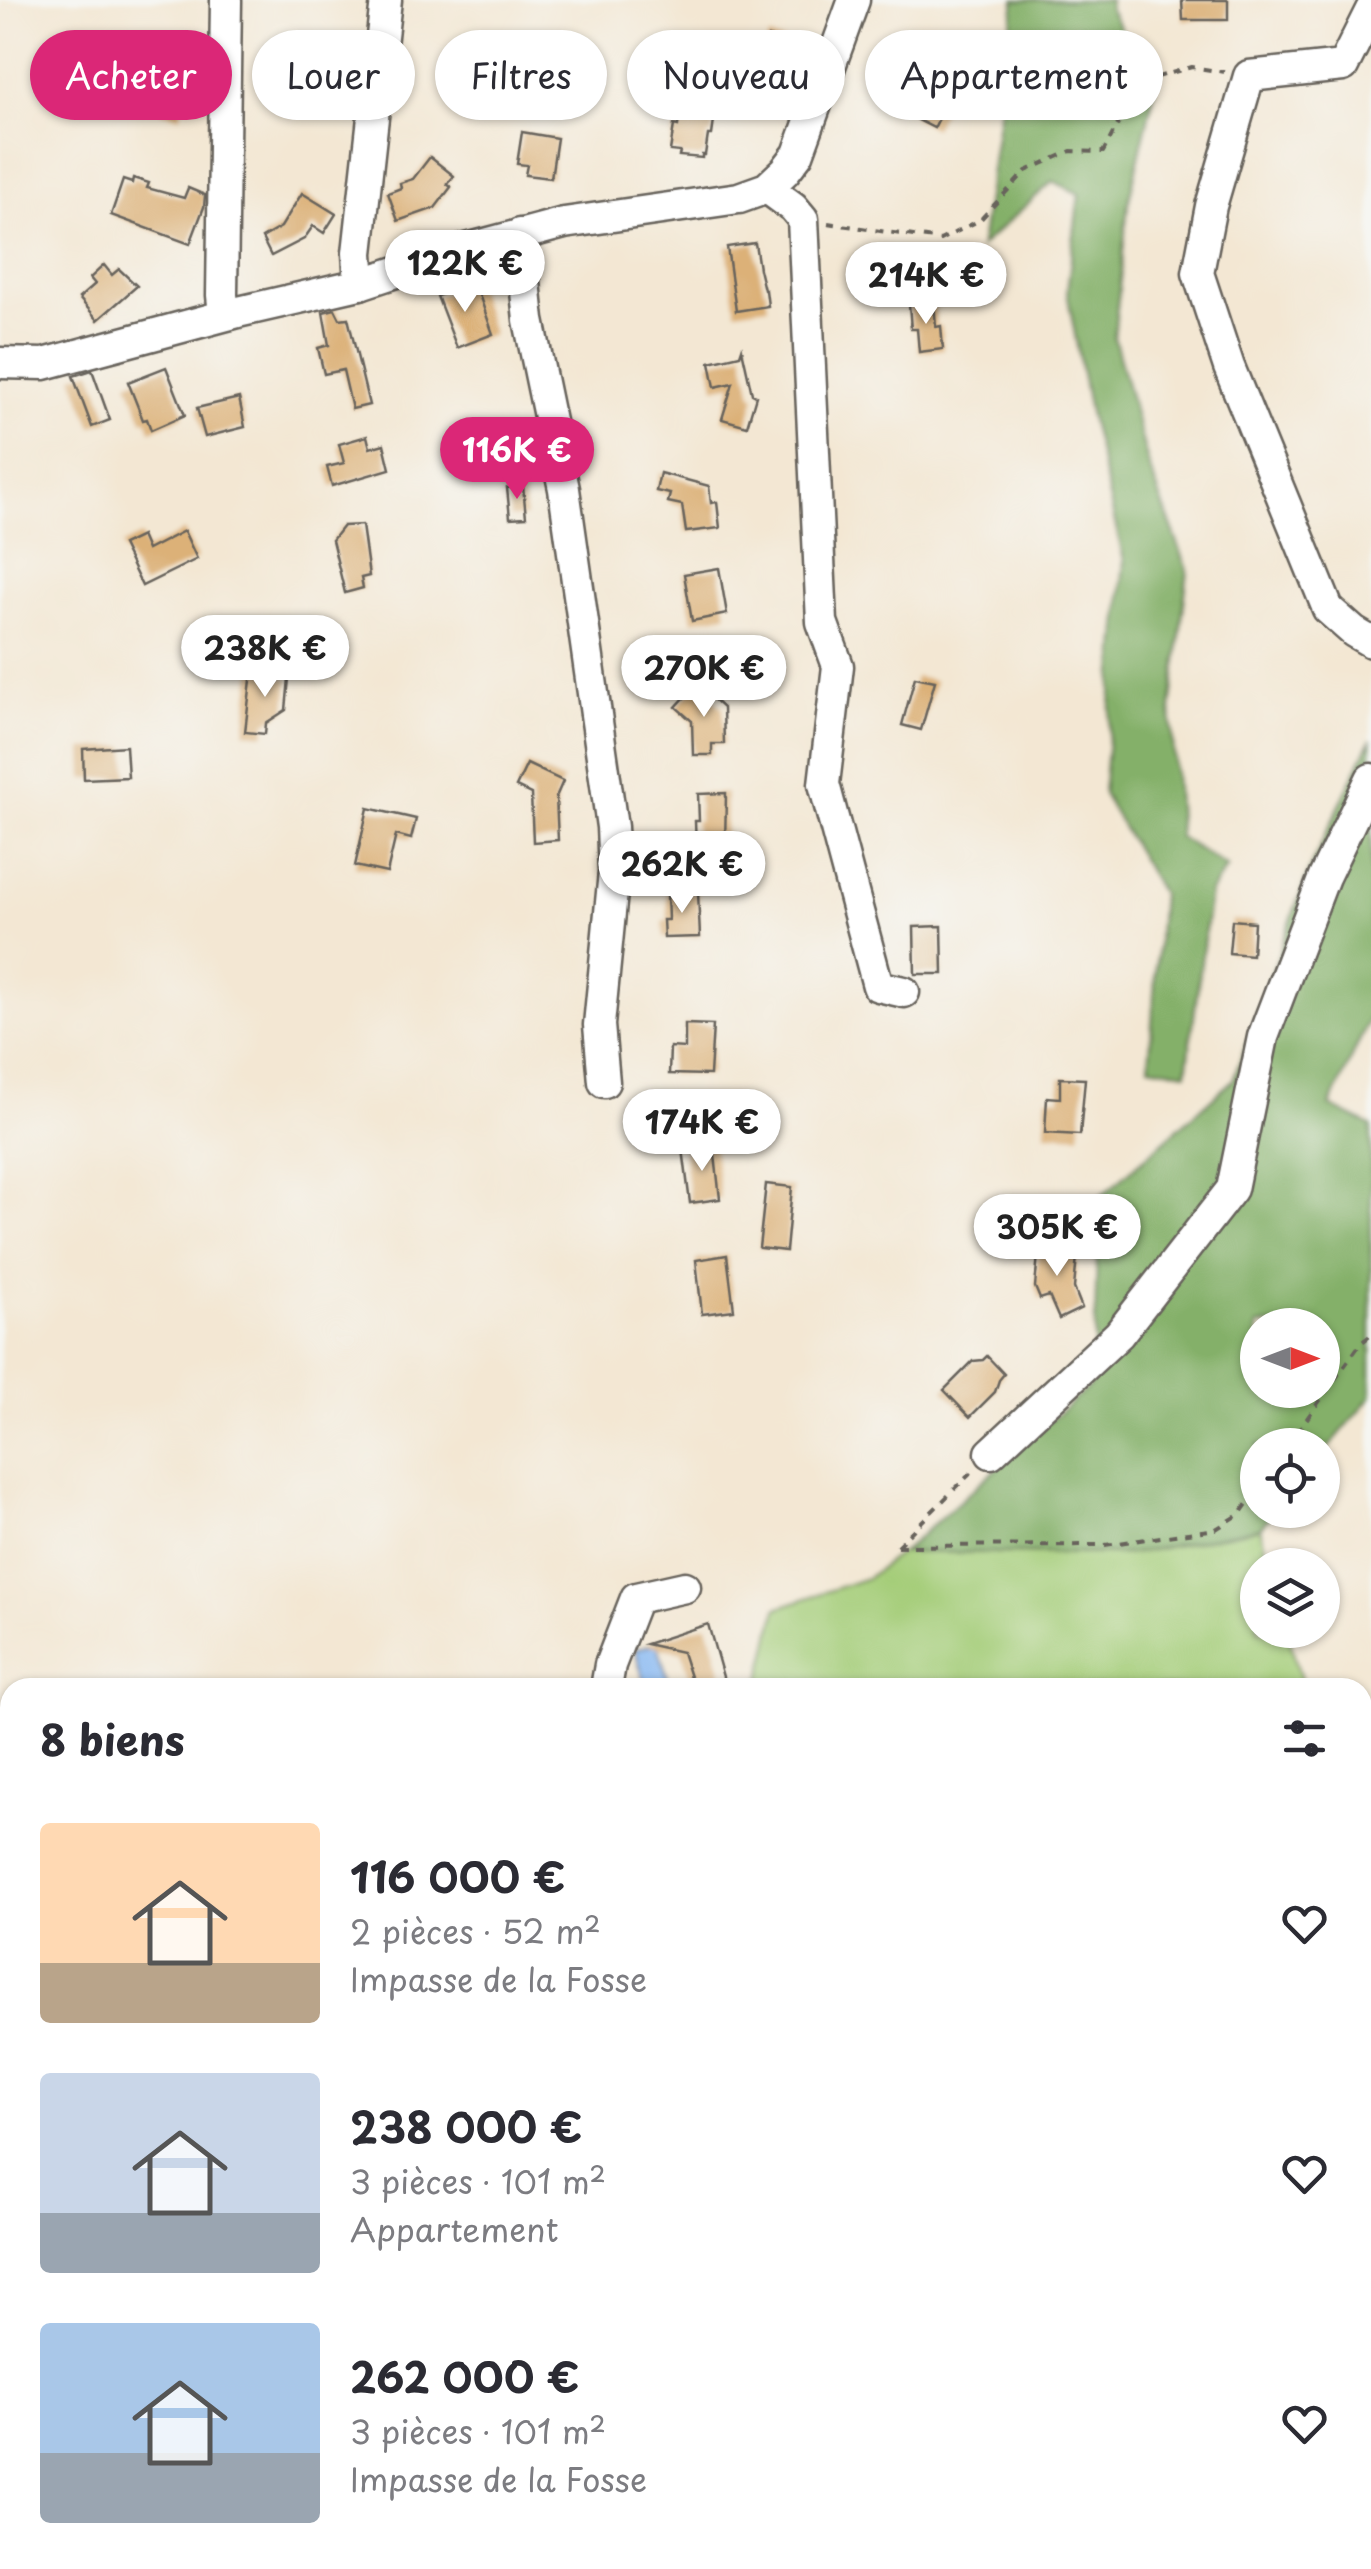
<!DOCTYPE html>
<html lang="fr">
<meta charset="utf-8">
<style>
body{margin:0;font-family:"Playpen Sans",sans-serif;background:#f7f7f7;color:#2b2b33;height:100vh;display:flex;flex-direction:column;font-size:38px;white-space:nowrap}
*{box-sizing:border-box;margin:0}
p{font-size:32px;color:#7c7c81}
.icon{flex:none;width:55px;height:55px;fill:none;stroke:currentColor;stroke-width:2;stroke-linecap:round;stroke-linejoin:round}
.map{position:relative;flex:1;overflow:hidden}
.panel{position:absolute;left:0px;top:1678px;width:1372px;height:892px;display:flex;flex-direction:column;background:#fff;border-radius:30px 30px 0 0;box-shadow:0 2px 8px #0004}
.panel>*{flex:none}
.guide{position:absolute;left:30px;top:30px;width:1312px;height:90px;display:flex;gap:20px}
.needle{width:65px;rotate:90deg}
.controls{position:absolute;left:1240px;top:1308px;display:grid;gap:20px}
.controls a{display:grid;place-items:center;width:100px;height:100px;border-radius:50%;background:#fff;box-shadow:0 2px 8px #0004;font-size:50px}
.price{position:absolute;translate:-50% -85px;padding:0 22px;border-radius:35px;background:#fff;color:#222;font-size:32px;line-height:65px;filter:drop-shadow(0 2px 5px #0008)}
.price::after{content:'';position:absolute;left:50%;top:60px;width:30px;height:22px;margin-left:-15px;background:inherit;clip-path:polygon(0 0,100% 0,50% 100%)}
.price.on{background:#db2777;color:#fff}
ul{padding:0;list-style:none}
li{display:flex;align-items:center;gap:30px;height:250px;padding:0 40px}
li span{display:grid;place-items:center;flex:none;width:280px;height:200px;border-radius:10px;color:#555}
li>.icon{margin-inline-start:auto}
span .icon{width:120px;height:120px;fill:#fffc;stroke-width:1}
li b{font-size:42px}
h2{display:flex;justify-content:space-between;align-items:center;height:120px;padding:0 40px;font-size:42px}
.chip{padding:0 35px;border-radius:45px;background:#fff;box-shadow:0 2px 8px #0004;font-size:35px;line-height:90px}
.chip.on{background:#db2777;color:#fff}
.map>svg:first-child{display:block}
.green{fill:#a5cd79;stroke:#60744a;stroke-width:2.5}
.forest{fill:#84b069;stroke:#506642;stroke-width:2.5;fill-rule:evenodd}
.water{fill:#86b7f2;stroke:#516a87;stroke-width:2.5}
.building{fill:#dcb178}
.lines{fill:none;stroke-linecap:round;stroke-linejoin:round}
.minor-casing{stroke:#67635c;stroke-width:35}
.path{stroke:#67635c;stroke-width:4;stroke-dasharray:8 8;stroke-linecap:butt}
.minor{stroke:#fff;stroke-width:30}
</style>
<div class="map">
<svg width="1371" height="2569" viewBox="0 0 1371 2569">
<rect width="100%" height="100%" fill="#f6f6f2"/>
<filter id="ink" filterUnits="userSpaceOnUse"><feTurbulence type="fractalNoise" baseFrequency=".01" numOctaves="2"/><feDisplacementMap in="SourceGraphic" scale="20" xChannelSelector="R" yChannelSelector="G"/><feConvolveMatrix kernelMatrix="1 2 1 2 8 2 1 2 1" color-interpolation-filters="sRGB"/></filter>
<filter id="wash" filterUnits="userSpaceOnUse"><feTurbulence type="fractalNoise" baseFrequency=".0048" numOctaves="4" result="noise"/><feDisplacementMap in="SourceGraphic" scale="40" xChannelSelector="R" yChannelSelector="G"/><feGaussianBlur stdDeviation="2.25" result="paint"/><feColorMatrix in="noise" values="0 0 0 0 0 0 0 0 0 0 0 0 0 0 0 0 0 1.4 0 .05"/><feComposite in="paint" operator="in"/></filter>
<g filter="url(#wash)">
<rect width="100%" height="100%" fill="#f3e7d3"/>
<g class="green">
<polygon points="1260,1528 1270,1565 1258,1565 1258,1630 1287,1630 1303,1687 759,1688 777,1608 867,1578 902,1552 1131,1554"/>
<polygon points="0,2079 10,2084 10,2471 0,2485"/>
<polygon points="0,2487 10,2492 10,2560 127,2560 143,2569 0,2569"/>
</g>
<g class="forest">
<polygon points="1015,0 1110,0 1109,8 1155,89 1128,204 1114,337 1150,470 1188,570 1171,709 1179,837 1227,867 1210,892 1187,1072 1149,1066 1161,893 1103,794 1124,561 1089,412 1067,291 1079,194 1053,181 980,247"/>
<path d="M1371,739v276l-41,91 41,20v271l-48,57 -1,-9h-64v65h17l-15,18 -129,26 -229,-2 191,-169 6,-185 134,-118 77,-212zM1258,1325h64v65h-64z"/>
</g>
<polygon class="water" points="657,1643 671,1687 646,1687 635,1649"/>
<g id="blocks">
<g class="building">
<polygon points="1182,0 1228,0 1228,20 1183,20"/>
<polygon points="768,37 788,42 783,60 789,61 782,83 744,73 749,53 763,57"/>
<polygon points="168,45 195,53 192,67 204,70 197,94 185,91 180,116 156,110 158,103 145,100 150,82 158,84"/>
<polygon points="297,65 333,66 331,98 296,97"/>
<polygon points="930,67 958,81 934,128 912,117 924,93 918,90"/>
<polygon points="681,102 716,107 712,135 708,135 705,155 702,155 702,158 679,156 680,152 670,151 674,125 678,126"/>
<polygon points="522,132 557,138 551,178 525,175 527,165 517,164"/>
<polygon points="430,157 454,176 447,184 451,187 435,208 398,221 388,193 401,188 400,183 413,179"/>
<polygon points="133,178 149,183 147,188 184,198 188,188 205,195 204,207 190,244 111,215 123,180 132,183"/>
<polygon points="302,193 336,214 324,233 313,226 304,239 271,256 262,238 281,227"/>
<polygon points="755,243 759,269 764,290 766,290 768,306 736,311 727,247"/>
<polygon points="104,265 112,275 119,269 137,286 98,320 79,298 95,284 90,278"/>
<polygon points="475,283 493,334 457,348 437,296"/>
<polygon points="934,302 936,327 941,326 943,349 919,352 917,329 911,329 909,304"/>
<polygon points="335,309 340,319 348,318 369,405 352,409 343,370 324,374 318,348 329,345 323,312"/>
<polygon points="742,349 752,394 756,396 747,426 722,419 733,383 715,387 710,362 740,355"/>
<polygon points="166,367 185,415 151,430 147,419 143,420 128,382"/>
<polygon points="92,370 110,420 92,427 73,376"/>
<polygon points="239,398 245,427 205,437 197,408"/>
<polygon points="367,436 370,448 384,444 390,469 332,486 327,467 344,463 339,444"/>
<polygon points="660,473 709,486 711,503 717,502 720,528 686,532 682,505 668,502 670,494 656,491"/>
<polygon points="523,486 526,517 510,518 507,488"/>
<polygon points="362,525 369,576 361,578 363,588 345,593 332,540 343,526"/>
<polygon points="184,531 197,559 142,586 122,545 141,536 147,550"/>
<polygon points="719,568 727,614 692,621 684,574"/>
<polygon points="252,671 272,672 271,677 289,678 286,710 266,723 265,734 245,732"/>
<polygon points="915,677 935,681 921,730 902,725"/>
<polygon points="697,684 723,708 724,744 712,744 712,755 693,755 692,721 676,707"/>
<polygon points="126,746 128,777 84,779 83,749"/>
<polygon points="527,764 563,781 556,797 558,840 533,842 531,794 516,787"/>
<polygon points="726,793 725,847 696,848 695,821 699,821 698,794"/>
<polygon points="368,808 416,819 411,839 396,835 387,873 355,866"/>
<polygon points="698,892 700,937 664,938 663,920 668,920 667,893"/>
<polygon points="1232,920 1254,922 1252,955 1229,953"/>
<polygon points="942,926 943,974 915,974 914,927"/>
<polygon points="685,1024 713,1025 710,1075 669,1074 670,1047 685,1048"/>
<polygon points="1060,1078 1085,1079 1080,1135 1045,1133 1047,1097 1060,1098"/>
<polygon points="714,1146 720,1199 690,1203 683,1149"/>
<polygon points="766,1184 792,1187 786,1251 759,1248"/>
<polygon points="1039,1243 1055,1245 1055,1251 1077,1256 1074,1288 1082,1308 1059,1319 1049,1296 1040,1299 1035,1287"/>
<polygon points="727,1255 734,1310 702,1314 696,1260"/>
<polygon points="987,1356 1004,1374 999,1380 995,1392 970,1417 944,1390 973,1361 983,1360"/>
<polygon points="708,1624 725,1684 711,1688 679,1688 690,1677 682,1652 646,1644"/>
</g>
</g>
</g>
<g filter="url(#ink)">
<use href="#blocks" fill-opacity="0" stroke="#67635c" stroke-width="2.5"/>
<g class="lines">
<defs>
<g id="minor">
<polyline points="1371,10 1343,66 1249,76 1211,206 1198,273 1229,367 1328,609 1354,632 1371,642"/>
<polyline points="767,188 793,207 803,219 822,622 838,666 824,784 878,986 904,992"/>
<polyline points="520,234 529,320 564,489 612,827 614,872 599,1025 604,1082"/>
<polyline points="360,284 358,253 386,0"/>
<polyline points="224,315 222,295 226,0"/>
<polyline points="0,363 44,364 238,312 360,284 463,250 564,223 739,198 767,188 785,171 798,154 854,0"/>
<polyline points="991,1453 1119,1334 1232,1189 1263,1037 1324,877 1371,779"/>
<polyline points="606,1688 610,1665 636,1598 685,1587"/>
<polyline points="0,2107 10,2111"/>
<polyline points="1362,2498 1371,2500"/>
<polyline points="360,2569 367,2560"/>
</g>
</defs>
<use href="#minor" class="minor-casing"/>
<g class="path">
<polyline points="828,223 940,240 980,220 1026,171 1071,151 1103,152 1130,102 1151,79 1192,67 1224,72"/>
<polyline points="1288,1445 1361,1343 1371,1335"/>
<polyline points="897,1546 1105,1545 1216,1529 1240,1514 1258,1488"/>
<polyline points="897,1546 972,1472"/>
<polyline points="1362,2202 1371,2202"/>
</g>
<use href="#minor" class="minor"/>
</g>
</g>
</svg>
<div class="controls">
<a><svg class="needle" viewBox="-14 -14 28 28"><path d="M0-13l5 13h-10z" fill="#e53935"/><path d="M0 13l5-13h-10z" fill="#7c7c81"/></svg></a>
<a><svg class="icon" aria-label="locate" viewBox="0 0 24 24"><circle cx="12" cy="12" r="6"/><path d="M12 2v4M12 18v4M2 12h4M18 12h4"/></svg></a>
<a><svg class="icon" aria-label="layers" viewBox="0 0 24 24"><path d="M12 4l9 5-9 5-9-5zM3 14l9 5 9-5"/></svg></a>
</div>
<b class="price" style="left:465px;top:315px">122K €</b>
<b class="price" style="left:926px;top:327px">214K €</b>
<b class="price on" style="left:517px;top:502px">116K €</b>
<b class="price" style="left:265px;top:700px">238K €</b>
<b class="price" style="left:704px;top:720px">270K €</b>
<b class="price" style="left:682px;top:916px">262K €</b>
<b class="price" style="left:702px;top:1174px">174K €</b>
<b class="price" style="left:1057px;top:1279px">305K €</b>
<div class="guide">
<a class="chip on">Acheter</a>
<a class="chip">Louer</a>
<a class="chip">Filtres</a>
<a class="chip">Nouveau</a>
<a class="chip">Appartement</a>
</div>
<section class="panel">
<h2>8 biens<svg class="icon" aria-label="filters" viewBox="0 0 24 24"><path d="M4 7h16M4 17h16"/><circle cx="9" cy="7" r="2"/><circle cx="15" cy="17" r="2"/></svg></h2>
<ul>
<li><span style="background:linear-gradient(#ffd9b3 70%,#b9a48a 0)"><svg class="icon" aria-label="home" viewBox="0 0 24 24"><path d="M3 11l9-7 9 7M6 9v11h12V9"/></svg></span><div><b>116 000 €</b><p>2 pièces · 52 m²</p><p>Impasse de la Fosse</p></div><svg class="icon" aria-label="heart" viewBox="0 0 24 24"><path d="M12 20l-8-8c-3-5 5-10 8-4 3-6 11-1 8 4z"/></svg></li>
<li><span style="background:linear-gradient(#c9d6e8 70%,#9aa5b1 0)"><svg class="icon" aria-label="home" viewBox="0 0 24 24"><path d="M3 11l9-7 9 7M6 9v11h12V9"/></svg></span><div><b>238 000 €</b><p>3 pièces · 101 m²</p><p>Appartement</p></div><svg class="icon" aria-label="heart" viewBox="0 0 24 24"><path d="M12 20l-8-8c-3-5 5-10 8-4 3-6 11-1 8 4z"/></svg></li>
<li><span style="background:linear-gradient(#a9c7e8 65%,#9aa5b1 0)"><svg class="icon" aria-label="home" viewBox="0 0 24 24"><path d="M3 11l9-7 9 7M6 9v11h12V9"/></svg></span><div><b>262 000 €</b><p>3 pièces · 101 m²</p><p>Impasse de la Fosse</p></div><svg class="icon" aria-label="heart" viewBox="0 0 24 24"><path d="M12 20l-8-8c-3-5 5-10 8-4 3-6 11-1 8 4z"/></svg></li>
</ul>
</section>
</div>
